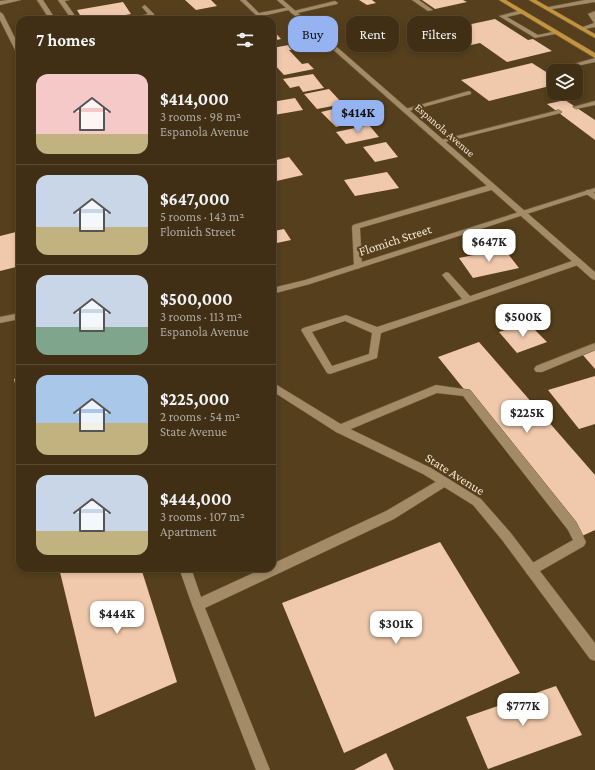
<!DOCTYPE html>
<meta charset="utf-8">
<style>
body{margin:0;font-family:"Crimson Pro",serif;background:#47371e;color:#f1f3f6;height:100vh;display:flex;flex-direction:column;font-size:15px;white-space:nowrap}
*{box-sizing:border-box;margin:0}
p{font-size:13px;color:#aea9a0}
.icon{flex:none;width:22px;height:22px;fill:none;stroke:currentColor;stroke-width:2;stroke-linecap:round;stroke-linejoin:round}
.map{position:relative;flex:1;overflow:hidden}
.sheet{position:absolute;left:16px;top:16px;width:260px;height:556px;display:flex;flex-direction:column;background:#402f15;border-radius:12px;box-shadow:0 2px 6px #0003,0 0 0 1px #594a34}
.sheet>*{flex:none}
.hud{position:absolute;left:288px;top:16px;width:247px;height:36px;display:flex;gap:8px}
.fabs{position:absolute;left:547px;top:64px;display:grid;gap:8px}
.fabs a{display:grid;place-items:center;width:36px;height:36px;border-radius:8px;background:#402f15;box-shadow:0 2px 6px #0003,0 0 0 1px #594a34;font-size:20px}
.price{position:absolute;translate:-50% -34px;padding:0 9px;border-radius:8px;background:#fff;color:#222;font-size:13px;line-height:26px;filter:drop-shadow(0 1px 2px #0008)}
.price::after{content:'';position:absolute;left:50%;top:24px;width:12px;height:9px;margin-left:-6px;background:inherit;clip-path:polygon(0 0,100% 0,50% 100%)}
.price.selected{background:#95b2f1;color:#111}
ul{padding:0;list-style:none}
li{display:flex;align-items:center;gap:12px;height:100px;padding:0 20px}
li+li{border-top:1px solid #594a34}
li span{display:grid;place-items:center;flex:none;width:112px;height:80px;border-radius:12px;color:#555}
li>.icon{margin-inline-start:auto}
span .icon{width:48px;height:48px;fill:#fffc;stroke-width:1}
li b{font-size:17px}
h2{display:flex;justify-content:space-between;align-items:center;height:48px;padding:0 20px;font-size:17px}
.tag{padding:0 14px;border-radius:12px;background:#402f15;box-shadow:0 2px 6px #0003,0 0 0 1px #594a34;font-size:14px;line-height:36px}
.tag.selected{background:#95b2f1;color:#111}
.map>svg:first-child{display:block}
.building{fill:#f0c9ac}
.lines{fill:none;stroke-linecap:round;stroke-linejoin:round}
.lane-casing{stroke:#6e5b3b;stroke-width:1}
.street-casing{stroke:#6e5b3b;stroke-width:1}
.secondary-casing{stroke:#6e5b3b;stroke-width:1}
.primary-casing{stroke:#6e5b3b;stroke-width:1}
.lane{fill:#a48b67;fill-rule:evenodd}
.street{fill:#a48b67;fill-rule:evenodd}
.secondary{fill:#a48b67;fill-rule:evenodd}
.primary{fill:#c3933d;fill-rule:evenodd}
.labels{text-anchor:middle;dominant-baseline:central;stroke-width:4;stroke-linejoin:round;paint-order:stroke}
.far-street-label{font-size:11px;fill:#f2e5d2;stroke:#553f1c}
.street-label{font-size:13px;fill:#f2e5d2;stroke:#553f1c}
</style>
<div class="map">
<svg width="595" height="770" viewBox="0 0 595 770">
<rect width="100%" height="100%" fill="#553f1c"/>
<g class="building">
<polygon points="185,0 211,0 217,6 196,10"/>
<polygon points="359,0 372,0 376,3 367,5"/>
<polygon points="422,0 463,0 467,2 435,9"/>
<polygon points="123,2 131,14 98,20 83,20 77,10"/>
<polygon points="495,19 528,40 533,39 552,51 507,62 480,43 462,47 439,31"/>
<polygon points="272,29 281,39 272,41"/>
<polygon points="289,45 293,50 289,50 302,64 308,63 314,69 284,75 272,62 272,48"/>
<polygon points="532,63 554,77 554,85 489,101 461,80"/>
<polygon points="313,74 324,88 303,92 299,86 290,88 283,79"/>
<polygon points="329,89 343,104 317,109 304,94"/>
<polygon points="295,98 303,110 274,115 272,112 272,102"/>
<polygon points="565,100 595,120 595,140 547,104"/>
<polygon points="346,106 361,121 336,127 321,112"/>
<polygon points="369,125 379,137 346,144 336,132"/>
<polygon points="386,142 398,157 375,162 363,147"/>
<polygon points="289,157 303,175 272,182 272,161"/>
<polygon points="387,172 399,188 355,196 344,180"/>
<polygon points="272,227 274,231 284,229 291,240 272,244"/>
<polygon points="20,231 20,266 0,271 0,236"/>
<polygon points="504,249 519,268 473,278 459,258"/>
<polygon points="528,323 547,342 517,353 499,332"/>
<polygon points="479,342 595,475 595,530 582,536 438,357"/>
<polygon points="595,350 595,369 582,354"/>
<polygon points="595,376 595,424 579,429 548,390"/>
<polygon points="20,377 20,401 19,401 14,379"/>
<polygon points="440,542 520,673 344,753 282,603"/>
<polygon points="59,568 141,568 177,682 95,717"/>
<polygon points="556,686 582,735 488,769 466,717"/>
<polygon points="386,753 394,770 354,770"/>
</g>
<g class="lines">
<defs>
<g id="lane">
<polygon points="8,0 21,0 0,5 0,1"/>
<polygon points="58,0 64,0 78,20 72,20"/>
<polygon points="240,0 246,0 259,13 290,7 293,9 258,17"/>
<polygon points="412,0 419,0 433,10 428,11"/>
<polygon points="585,0 595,0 595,2 547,10 544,8"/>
<polygon points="335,1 338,3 337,4 293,14 290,12"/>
<polygon points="145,5 154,14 154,16 133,20 121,20 148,14 142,7"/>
<polygon points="522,10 524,11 524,13 507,17 538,35 557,31 560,33 535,38 499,16"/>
<polygon points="595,11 595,27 580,30 580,28 594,23 588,14"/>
<polygon points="0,12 3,14 20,48 20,56 17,54 0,20"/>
<polygon points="595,58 595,62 554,71 552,73 549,71"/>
<polygon points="469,91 471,92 471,94 405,112 402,110"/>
<polygon points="595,101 595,105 576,109 573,107"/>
<polygon points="559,110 562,112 561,113 441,143 437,141"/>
<polygon points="489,185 495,185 496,187 495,189 360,228 362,266 358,269 354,266 352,227 353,225"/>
<polygon points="586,190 592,190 595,194 595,200 586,194"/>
<path d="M578,259l3,1 1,2 -1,2 -200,69 -4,25 -47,16 -3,-1 -26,-43 2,-2 43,-13 31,12 85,-28 -20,-24 4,-3 3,1 21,23zM345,321l27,12 -3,21 -37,12 -20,-34z"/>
<polygon points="595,343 595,350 542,372 536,372 534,369 536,366"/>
<polygon points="436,385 470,390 576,522 586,542 584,546 535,574 531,576 527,574 525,570 527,566 573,540 568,530 463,396 437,393 344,432 340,433 336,432 335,429 336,426"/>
<polygon points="444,477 448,479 450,482 448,485 394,519 205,608 270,770 256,770 192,605 179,568 191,568 201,597 264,568 272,568 272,564 386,511"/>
</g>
<g id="street">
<polygon points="37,0 43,0 56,20 50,20"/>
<polygon points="59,0 70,0 59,2"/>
<polygon points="277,0 283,0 595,272 595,280 592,279"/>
<polygon points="272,382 344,426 431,468 481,499 510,532 595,643 595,661 590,659 502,540 473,505 423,474 336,432 272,391"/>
</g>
<g id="secondary">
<polygon points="595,188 595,192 310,284 272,294 272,288 305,280"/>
<polygon points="20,313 20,319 0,323 0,317"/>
</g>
<g id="primary">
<polygon points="499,0 506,0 595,53 595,58"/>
<polygon points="529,0 536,0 595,34 595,38"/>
</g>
</defs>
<use href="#lane" class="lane-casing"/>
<use href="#street" class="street-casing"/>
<use href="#secondary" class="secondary-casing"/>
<use href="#primary" class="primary-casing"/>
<use href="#lane" class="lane"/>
<use href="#street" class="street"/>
<use href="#secondary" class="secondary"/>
<use href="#primary" class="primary"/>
</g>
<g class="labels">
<g class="far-street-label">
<text transform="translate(445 130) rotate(41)">Espanola Avenue</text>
</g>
<g class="street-label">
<text transform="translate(395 240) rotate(-18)">Flomich Street</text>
<text transform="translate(455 474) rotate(32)">State Avenue</text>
</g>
</g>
</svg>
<div class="fabs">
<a><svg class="icon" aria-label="layers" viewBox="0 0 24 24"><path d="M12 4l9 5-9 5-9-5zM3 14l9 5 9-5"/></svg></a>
</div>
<b class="price selected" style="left:358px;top:134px">$414K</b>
<b class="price" style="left:489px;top:263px">$647K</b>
<b class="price" style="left:523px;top:338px">$500K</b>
<b class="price" style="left:527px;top:434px">$225K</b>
<b class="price" style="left:117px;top:635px">$444K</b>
<b class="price" style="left:396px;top:645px">$301K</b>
<b class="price" style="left:523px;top:727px">$777K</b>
<div class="hud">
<a class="tag selected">Buy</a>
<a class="tag">Rent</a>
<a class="tag">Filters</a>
</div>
<section class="sheet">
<h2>7 homes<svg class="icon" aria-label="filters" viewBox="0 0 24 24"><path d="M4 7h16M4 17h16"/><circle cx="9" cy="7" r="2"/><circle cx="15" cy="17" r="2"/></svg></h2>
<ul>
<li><span style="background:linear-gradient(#f6c9c9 75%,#c2b280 0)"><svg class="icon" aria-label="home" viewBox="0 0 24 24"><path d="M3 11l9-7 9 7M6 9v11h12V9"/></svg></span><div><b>$414,000</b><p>3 rooms · 98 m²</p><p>Espanola Avenue</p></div></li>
<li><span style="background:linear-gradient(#c9d6e8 65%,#c2b280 0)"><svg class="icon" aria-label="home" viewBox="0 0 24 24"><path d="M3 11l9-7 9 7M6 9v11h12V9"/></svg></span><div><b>$647,000</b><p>5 rooms · 143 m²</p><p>Flomich Street</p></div></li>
<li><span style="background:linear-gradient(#c9d6e8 65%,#7fa58c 0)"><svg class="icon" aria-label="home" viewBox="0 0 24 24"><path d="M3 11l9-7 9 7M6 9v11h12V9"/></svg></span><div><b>$500,000</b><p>3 rooms · 113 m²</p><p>Espanola Avenue</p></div></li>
<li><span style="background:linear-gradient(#a9c7e8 60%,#c2b280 0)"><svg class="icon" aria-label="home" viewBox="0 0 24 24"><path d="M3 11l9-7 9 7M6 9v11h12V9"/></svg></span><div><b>$225,000</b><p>2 rooms · 54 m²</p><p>State Avenue</p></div></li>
<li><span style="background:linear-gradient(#c9d6e8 70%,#c2b280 0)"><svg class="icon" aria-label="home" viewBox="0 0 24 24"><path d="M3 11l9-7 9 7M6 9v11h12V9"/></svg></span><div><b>$444,000</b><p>3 rooms · 107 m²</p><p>Apartment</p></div></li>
</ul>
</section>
</div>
